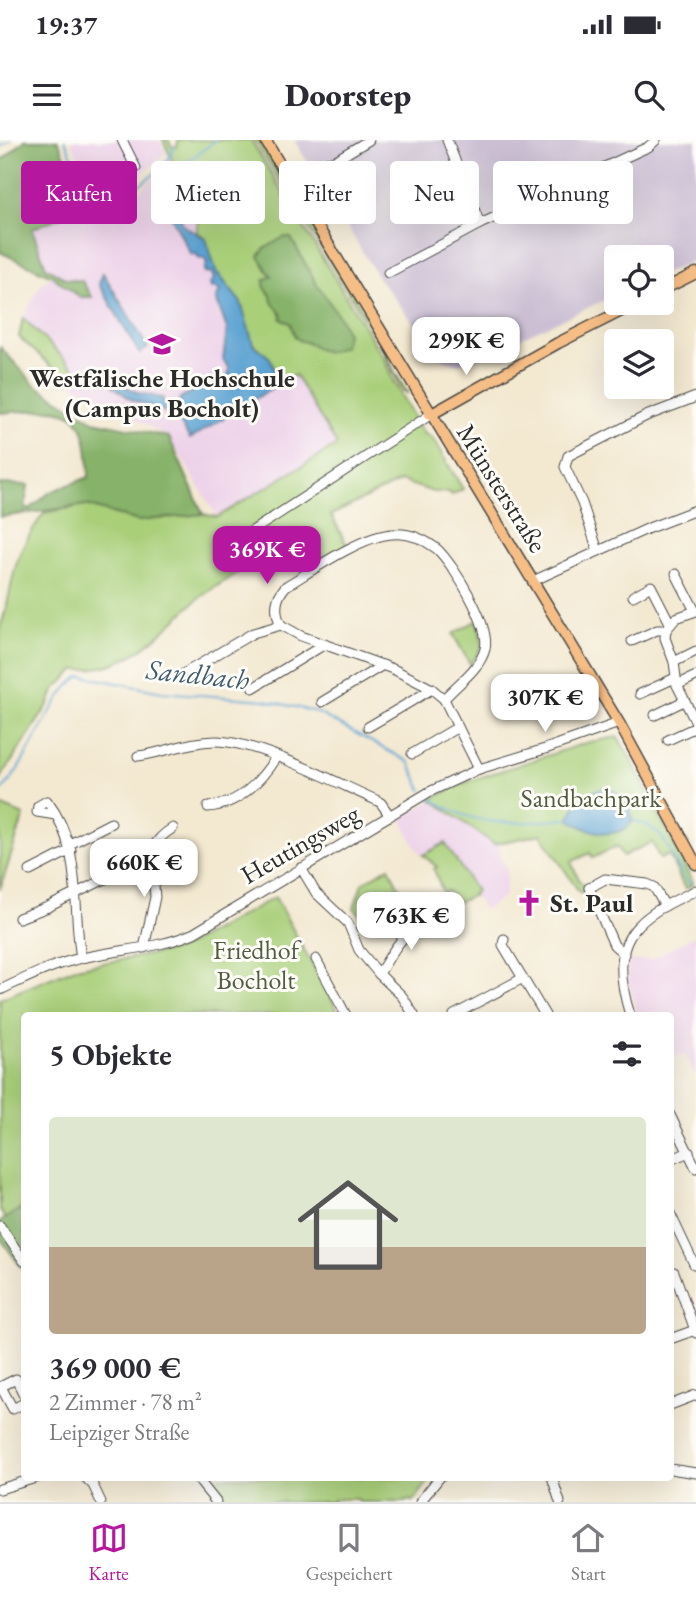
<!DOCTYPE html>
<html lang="de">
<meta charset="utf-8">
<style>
body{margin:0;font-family:"EB Garamond",serif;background:#f7f7f7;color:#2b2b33;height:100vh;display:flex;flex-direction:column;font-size:26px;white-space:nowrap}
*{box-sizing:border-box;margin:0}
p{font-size:23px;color:#7c7c81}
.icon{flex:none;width:38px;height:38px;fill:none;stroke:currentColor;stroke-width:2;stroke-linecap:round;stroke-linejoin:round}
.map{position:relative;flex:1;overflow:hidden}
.side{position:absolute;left:21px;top:872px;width:653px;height:469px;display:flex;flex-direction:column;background:#fff;border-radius:7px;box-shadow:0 7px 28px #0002}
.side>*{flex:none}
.guide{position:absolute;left:21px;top:21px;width:654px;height:63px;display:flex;gap:14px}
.controls{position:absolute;left:604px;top:105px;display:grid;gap:14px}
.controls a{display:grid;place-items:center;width:70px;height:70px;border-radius:7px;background:#fff;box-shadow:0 7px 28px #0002;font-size:35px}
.price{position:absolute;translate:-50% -60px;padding:0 16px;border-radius:14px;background:#fff;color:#222;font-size:23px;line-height:46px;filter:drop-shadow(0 2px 4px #0008)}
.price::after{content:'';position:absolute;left:50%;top:42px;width:21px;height:16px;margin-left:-10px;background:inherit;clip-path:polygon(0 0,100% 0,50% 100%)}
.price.active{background:#b5179e;color:#fff}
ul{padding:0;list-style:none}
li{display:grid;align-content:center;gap:14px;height:371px;padding:0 28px}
li span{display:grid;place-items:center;height:217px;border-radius:7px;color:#555}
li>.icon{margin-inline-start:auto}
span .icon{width:126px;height:126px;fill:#fffc;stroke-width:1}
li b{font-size:30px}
h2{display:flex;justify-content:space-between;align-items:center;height:84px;padding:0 28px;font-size:30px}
.chip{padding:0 24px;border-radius:7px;background:#fff;box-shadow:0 7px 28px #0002;font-size:24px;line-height:63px}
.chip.active{background:#b5179e;color:#fff}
.status{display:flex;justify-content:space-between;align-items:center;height:49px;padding:0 35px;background:#fff;direction:ltr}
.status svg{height:19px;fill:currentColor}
header{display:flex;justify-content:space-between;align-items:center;height:91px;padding:0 28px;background:#fff;font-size:32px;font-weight:800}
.dock{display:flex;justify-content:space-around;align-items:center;height:98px;border-top:2px solid #e1e1e2;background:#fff;font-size:19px;color:#7c7c81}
.dock a{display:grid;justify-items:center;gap:4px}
.dock .active{color:#b5179e}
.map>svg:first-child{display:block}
.built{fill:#edd1e9}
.industrial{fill:#ccbfd4}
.green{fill:#a9cf79;stroke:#6a7d52;stroke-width:2}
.forest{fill:#86b269;stroke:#586e4a;stroke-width:2}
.water{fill:#5ca2d2;stroke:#44667e;stroke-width:2}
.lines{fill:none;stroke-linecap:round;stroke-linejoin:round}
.stream{stroke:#5ca2d2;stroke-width:2}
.minor-casing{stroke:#494744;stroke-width:11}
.major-casing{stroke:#494744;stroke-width:13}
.minor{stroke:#fff;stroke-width:9}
.major{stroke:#f6be87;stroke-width:10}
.labels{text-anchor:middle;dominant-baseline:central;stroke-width:6;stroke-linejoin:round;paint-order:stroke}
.poi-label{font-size:26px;font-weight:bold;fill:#2b2b2b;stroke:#fdfcf7}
.street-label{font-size:26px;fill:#2b2b2b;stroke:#fdfcf7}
.park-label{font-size:26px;fill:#515c42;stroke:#fdfcf7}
.water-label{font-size:28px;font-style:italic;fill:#3f5b6e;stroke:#fdfcf7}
</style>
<div class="status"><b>19:37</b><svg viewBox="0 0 49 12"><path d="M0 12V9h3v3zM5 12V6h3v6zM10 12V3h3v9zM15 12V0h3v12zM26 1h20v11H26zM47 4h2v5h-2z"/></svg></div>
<header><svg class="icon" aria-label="menu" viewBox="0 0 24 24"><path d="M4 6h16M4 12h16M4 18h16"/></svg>Doorstep<svg class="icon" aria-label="search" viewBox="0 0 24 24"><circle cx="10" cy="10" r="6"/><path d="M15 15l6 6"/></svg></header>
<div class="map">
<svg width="696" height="1362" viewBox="0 0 696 1362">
<rect width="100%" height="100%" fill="#fdfcf7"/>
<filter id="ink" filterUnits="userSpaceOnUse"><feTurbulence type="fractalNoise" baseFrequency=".0143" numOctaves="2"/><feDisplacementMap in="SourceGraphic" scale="14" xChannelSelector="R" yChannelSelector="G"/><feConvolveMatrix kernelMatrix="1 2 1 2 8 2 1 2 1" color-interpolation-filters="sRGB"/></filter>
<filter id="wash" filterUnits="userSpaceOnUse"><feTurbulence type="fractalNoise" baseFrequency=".00686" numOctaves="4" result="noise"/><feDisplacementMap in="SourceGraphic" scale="28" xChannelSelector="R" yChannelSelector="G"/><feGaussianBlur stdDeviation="1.57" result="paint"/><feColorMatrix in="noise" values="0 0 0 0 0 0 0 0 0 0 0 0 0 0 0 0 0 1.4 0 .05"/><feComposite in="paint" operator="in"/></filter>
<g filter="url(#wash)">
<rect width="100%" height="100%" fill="#f3e8d0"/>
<g class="built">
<polygon points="71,0 160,0 166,14 130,43 98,56 87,40"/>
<polygon points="168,23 191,69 338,305 217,377 169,297 69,242 75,229 23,178 40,145 52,136 80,157 66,139 46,127 32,89 86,66 140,51"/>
<polygon points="431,661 494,705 499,703 500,717 507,730 505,757 484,770 474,755 448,767 434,729 437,727 417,710 401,679"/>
<polygon points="696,795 696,937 684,914 670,919 670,875 637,875 628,840 628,821 652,819"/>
</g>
<polygon class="industrial" points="294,0 696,0 696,119 662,135 662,117 616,117 616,155 474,219 457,224 446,221 432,207 378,137"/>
<g class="green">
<path d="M163,0h6l2,6 6,1 1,-7h73l134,221 8,20 30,52 9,5 31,51 -11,6 -3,-3h-16l-32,-11 -70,34 17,32 -27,16 -19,-32 -43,35h-17l-3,6c-14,9 -28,17 -41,27 -41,36 -64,70 -123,71l-20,19 -7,16 -48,74v-152c9,-21 10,-43 17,-65 6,-18 16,-34 27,-49l42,-8 52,16 65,-7 14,3 120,-72 -42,-70 -16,9 -9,-26 -17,-14 -12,-41 -25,-32 -13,-35 -6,-4 1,-16z"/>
<polygon points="255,0 260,0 386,208 394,231 408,254 401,249 382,208"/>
<polygon points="23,178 75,229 69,242 19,197"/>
<path d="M476,481c8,23 10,24 -6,43l-17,-30z"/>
<polygon points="618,597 633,623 692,741 693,745 685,749 669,715 660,719 652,702 623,716 617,706 593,718 590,713 571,722 580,742 587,748 580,753 541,694 494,704 431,659 469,641 589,602"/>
<polygon points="0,665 24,675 0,749"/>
<polygon points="445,703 476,751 473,753 474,755 455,764 448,751 443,753 434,729 437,727 423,715"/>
<polygon points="389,727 407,764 363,778 354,768 362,744"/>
<polygon points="275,757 340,875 24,875 24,1076 20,1070 5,1079 0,1070 0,859 75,828 181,809"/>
<polygon points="207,1337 432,1337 413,1362 410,1360 405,1362 359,1362 358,1359 334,1359 332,1362 227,1362"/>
</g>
<g class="forest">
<polygon points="25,0 58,0 86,66 32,89 46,127 66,139 82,141 92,157 80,157 52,136 0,112 0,22"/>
<path d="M284,97l7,1 25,45 24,35 7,16 -3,12c-5,2 -13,6 -17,6 -10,-1 -16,-11 -27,-11l-5,-4 -5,-14 -9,-4 1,-4 -10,-13 -1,-6c-3,-6 -8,-7 -7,-16l8,-4 -4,-4 -9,-16 5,-7z"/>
<path d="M0,207l35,38 59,36 75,16 34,77 -65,7 -52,-16 -86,12v-33l28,1 -3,24h5l20,-17 39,-15c-1,-78 -23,-69 -89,-64z"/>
<polygon points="20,1069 24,1076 24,1131 0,1098 0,1082"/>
</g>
<g class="water">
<polygon points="177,67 183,85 206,99 216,131 241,163 253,204 270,218 279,244 190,299 175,275 132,260 113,246 114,240 138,253 163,258 163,264 180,262 180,258 205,246 214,235 224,239 229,234 229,227 223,220 227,189 216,158 220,151 215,147 211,148 210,144 214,138 211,132 205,133 204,130 207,124 205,119 198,118 196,113 191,115 170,74 170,70"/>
<polygon points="103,133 148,208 139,213 99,144"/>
<path d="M604,648c19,3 26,15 29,33 -15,21 -46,11 -64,-2 5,-16 18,-28 35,-31z"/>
</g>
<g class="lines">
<g class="stream">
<path d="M65,0l25,58 7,6c23,-5 72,-32 77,-58"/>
<polyline points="0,7 11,0"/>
<polyline points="178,29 216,0"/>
<polyline points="172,35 168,43 174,68"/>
<path d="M0,651c26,-20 56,-109 83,-115l79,16 103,8 51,12 93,50 13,28"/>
<path d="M432,659c48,31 84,24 137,20"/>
<path d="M634,681c38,8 33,39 56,63"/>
</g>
</g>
</g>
<g filter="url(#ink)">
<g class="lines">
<defs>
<g id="minor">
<polyline points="122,0 136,28"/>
<polyline points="320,23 334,21 369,0"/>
<polyline points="480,84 648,7 656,0"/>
<polyline points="388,133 480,84 447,0"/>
<polyline points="243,397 430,275"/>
<polyline points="598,411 582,363 565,327 568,316 646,276 696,257"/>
<polyline points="676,434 695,471"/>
<polyline points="533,441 649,388 696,370"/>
<polyline points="633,456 651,446 670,483"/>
<polyline points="696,471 676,478 666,490 665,498 674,522 677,545 696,583"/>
<path d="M281,485c-7,-14 -6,-27 5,-39 27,-16 75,-50 106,-52 17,-2 32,5 45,15 17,16 54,77 48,100 -5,20 -28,35 -41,50"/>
<polyline points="281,485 301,496 393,529 432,549 444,559 479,629"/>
<polyline points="632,501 657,490 666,490"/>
<polyline points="674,522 696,511"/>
<polyline points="178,537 253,493 281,485"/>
<polyline points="677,545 696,536"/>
<polyline points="253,548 325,504"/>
<polyline points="640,554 675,538"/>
<polyline points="322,562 383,525"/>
<polyline points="655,575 684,561"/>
<polyline points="368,587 432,549"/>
<polyline points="668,600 696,587"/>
<polyline points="412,614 458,587"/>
<path d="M138,616c26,-3 50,-15 78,-15 41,0 121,42 160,59l5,3 9,13"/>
<path d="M208,667c30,-2 53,-26 68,-50"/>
<path d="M56,675l-19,-3 1,-6 9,-5c36,46 25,104 34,157"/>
<polyline points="68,705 111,683"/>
<polyline points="301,728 316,753 348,783 359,810 379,834 402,856 414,875"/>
<polyline points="30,731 71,710"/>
<path d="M149,740c-8,-21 7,-42 24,-52"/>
<polyline points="156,742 188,725"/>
<polyline points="19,778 48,767 105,739"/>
<polyline points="504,799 503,805 545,875"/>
<polyline points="144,808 155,757 154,746"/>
<polyline points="624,814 614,805 589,748 605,739 647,744 654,747 665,766"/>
<polyline points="316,819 346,875"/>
<path d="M379,834c18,-29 23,-44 58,-54"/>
<path d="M0,850c26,-12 53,-26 82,-32 37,-9 76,-9 112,-25l235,-141 50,-23 66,-20 74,-26"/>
<polyline points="454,875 523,838"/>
<path d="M630,875c-9,-29 -16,-66 9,-90 15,-16 38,-25 57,-35"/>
<polyline points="670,975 696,1028"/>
<polyline points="670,1020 689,1012"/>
<polyline points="670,1073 694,1124"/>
<polyline points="0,1086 24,1121"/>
<polyline points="674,1132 696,1193"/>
<polyline points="670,1199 695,1190"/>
<polyline points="0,1247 16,1239 24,1255"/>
<polyline points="1,1247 13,1269 24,1263"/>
<polyline points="670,1265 696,1255"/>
<polyline points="670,1329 696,1333"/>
<polyline points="85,1337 93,1345 101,1362"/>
<polyline points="196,1337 216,1362"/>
<polyline points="552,1337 560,1362"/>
<polyline points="0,1349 39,1337"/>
<polyline points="420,1362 440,1337"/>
</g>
<g id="major">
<polyline points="265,0 619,583 696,724"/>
<polyline points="662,150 696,133"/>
<polyline points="430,275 558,203 637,163"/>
</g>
</defs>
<use href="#minor" class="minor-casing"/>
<use href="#major" class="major-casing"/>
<use href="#minor" class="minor"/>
<use href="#major" class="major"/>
</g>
</g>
<defs>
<symbol id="university-bare" viewBox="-9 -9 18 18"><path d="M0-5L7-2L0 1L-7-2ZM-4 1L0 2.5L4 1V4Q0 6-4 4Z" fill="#b5179e" stroke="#fdfcf7" stroke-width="2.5" paint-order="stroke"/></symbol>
<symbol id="church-bare" viewBox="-9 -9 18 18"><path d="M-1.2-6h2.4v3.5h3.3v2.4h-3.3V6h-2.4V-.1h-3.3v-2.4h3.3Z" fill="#b5179e" stroke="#fdfcf7" stroke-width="2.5" paint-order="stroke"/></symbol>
</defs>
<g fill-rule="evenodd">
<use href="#university-bare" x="143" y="185" width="38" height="38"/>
<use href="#church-bare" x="510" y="744" width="38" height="38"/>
</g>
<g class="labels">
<g class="poi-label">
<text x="162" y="238">Westfälische Hochschule<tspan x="162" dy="30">(Campus Bocholt)</tspan></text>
<text x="550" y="763" text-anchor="start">St. Paul</text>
</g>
<g class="street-label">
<text transform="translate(502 348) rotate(58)">Münsterstraße</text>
<text transform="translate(300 704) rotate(-30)">Heutingsweg</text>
</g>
<g class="park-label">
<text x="591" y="658">Sandbachpark</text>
<text x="256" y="810">Friedhof<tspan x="256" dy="30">Bocholt</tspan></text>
</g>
<g class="water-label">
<text transform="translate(198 534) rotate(6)">Sandbach</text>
</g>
</g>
</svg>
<div class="controls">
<a><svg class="icon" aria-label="locate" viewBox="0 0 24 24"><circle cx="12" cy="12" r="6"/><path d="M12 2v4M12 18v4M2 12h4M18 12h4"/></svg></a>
<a><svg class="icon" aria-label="layers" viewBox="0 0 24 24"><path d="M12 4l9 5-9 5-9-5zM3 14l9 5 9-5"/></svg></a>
</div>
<b class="price" style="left:466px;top:237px">299K €</b>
<b class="price active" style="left:267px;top:446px">369K €</b>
<b class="price" style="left:545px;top:594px">307K €</b>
<b class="price" style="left:144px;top:759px">660K €</b>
<b class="price" style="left:411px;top:812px">763K €</b>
<div class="guide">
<a class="chip active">Kaufen</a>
<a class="chip">Mieten</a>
<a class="chip">Filter</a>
<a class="chip">Neu</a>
<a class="chip">Wohnung</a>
</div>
<section class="side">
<h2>5 Objekte<svg class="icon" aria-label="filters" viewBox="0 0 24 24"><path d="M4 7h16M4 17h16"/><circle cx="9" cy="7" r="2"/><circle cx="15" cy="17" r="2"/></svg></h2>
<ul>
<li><span style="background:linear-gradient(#dfe7d0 60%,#b9a48a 0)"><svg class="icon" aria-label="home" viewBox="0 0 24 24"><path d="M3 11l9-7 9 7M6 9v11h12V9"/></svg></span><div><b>369 000 €</b><p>2 Zimmer · 78 m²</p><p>Leipziger Straße</p></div></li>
</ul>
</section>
</div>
<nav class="dock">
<a class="active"><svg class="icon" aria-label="map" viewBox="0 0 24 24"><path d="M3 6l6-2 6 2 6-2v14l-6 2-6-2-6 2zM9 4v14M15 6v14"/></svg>Karte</a>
<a><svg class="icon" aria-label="saved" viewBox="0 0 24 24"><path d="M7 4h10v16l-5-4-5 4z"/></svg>Gespeichert</a>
<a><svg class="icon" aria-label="home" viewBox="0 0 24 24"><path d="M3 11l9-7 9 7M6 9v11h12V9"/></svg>Start</a>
</nav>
